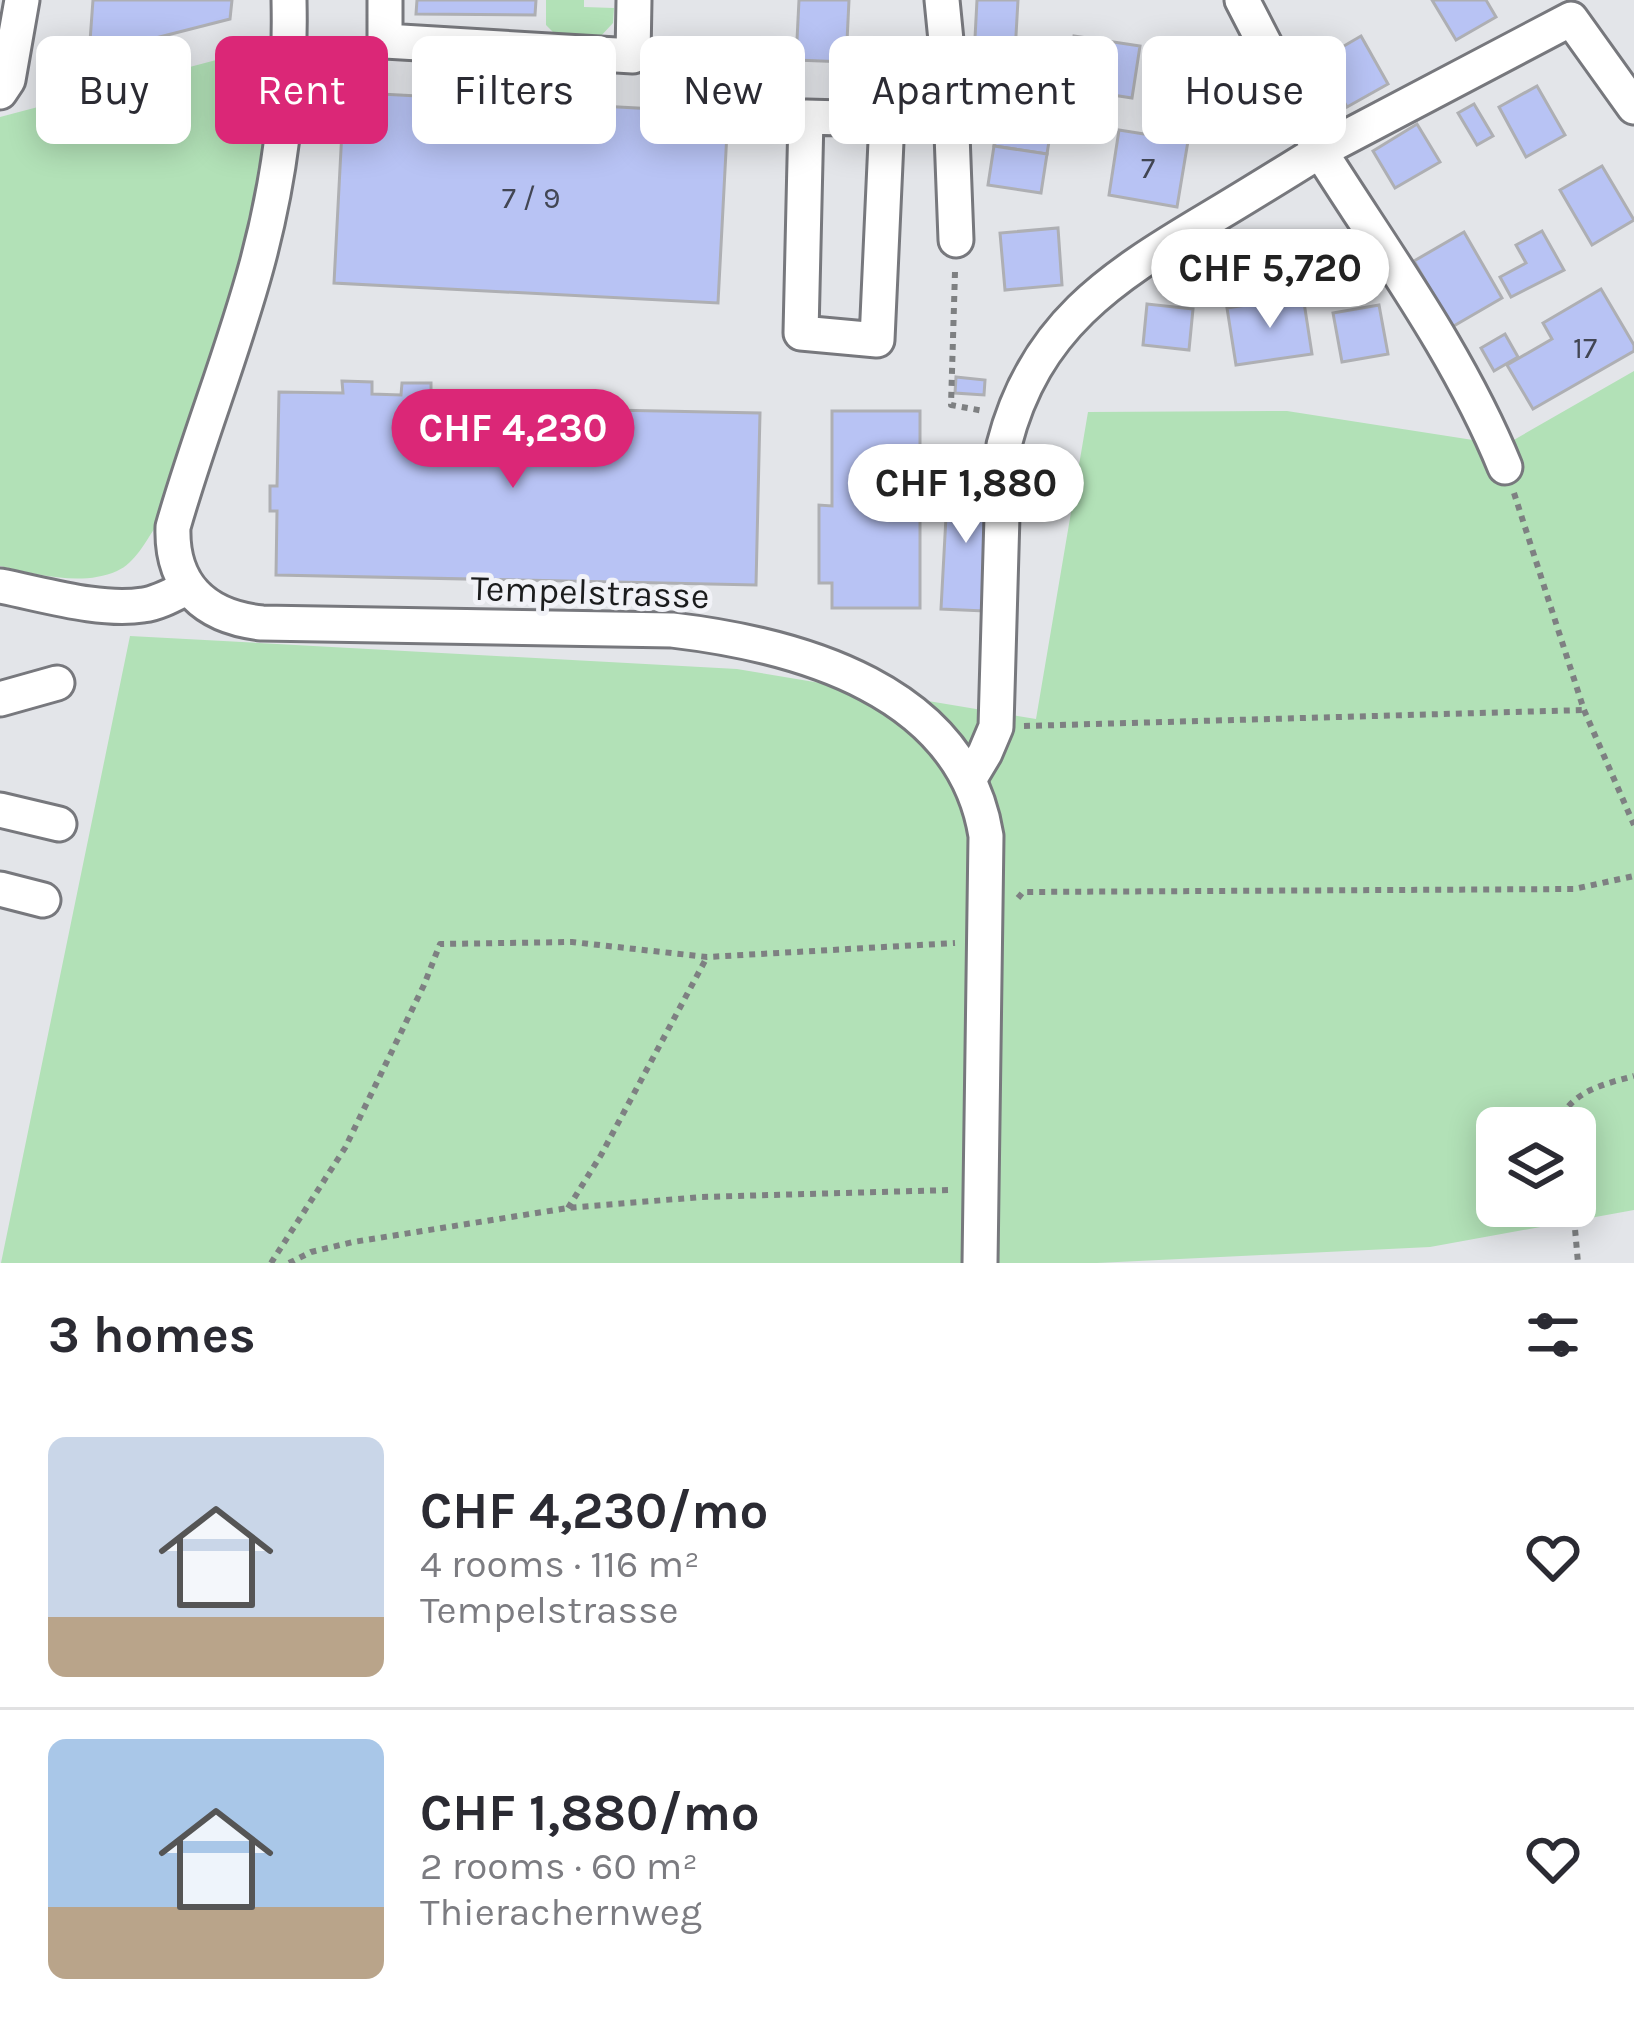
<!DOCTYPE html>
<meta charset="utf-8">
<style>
body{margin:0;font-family:Karla,sans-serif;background:#f2f2f3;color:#2b2b33;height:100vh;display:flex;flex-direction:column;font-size:45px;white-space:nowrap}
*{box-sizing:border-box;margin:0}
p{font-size:39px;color:#7c7c81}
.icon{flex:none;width:66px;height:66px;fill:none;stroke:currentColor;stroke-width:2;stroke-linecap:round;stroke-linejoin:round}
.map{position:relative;height:1263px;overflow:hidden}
.sheet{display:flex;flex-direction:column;background:#fff;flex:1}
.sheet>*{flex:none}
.hud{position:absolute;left:36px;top:36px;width:1563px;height:108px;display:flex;gap:24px}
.buttons{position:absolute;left:1476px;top:1107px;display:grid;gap:24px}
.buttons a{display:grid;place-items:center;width:120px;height:120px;border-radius:18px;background:#fff;box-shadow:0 6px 30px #0003;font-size:60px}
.price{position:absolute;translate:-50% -102px;padding:0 27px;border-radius:42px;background:#fff;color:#222;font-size:39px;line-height:78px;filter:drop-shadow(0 3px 6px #0008)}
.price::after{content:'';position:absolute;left:50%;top:72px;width:36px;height:27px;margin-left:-18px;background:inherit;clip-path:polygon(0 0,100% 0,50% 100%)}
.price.current{background:#db2777;color:#fff}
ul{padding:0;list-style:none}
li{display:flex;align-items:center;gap:36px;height:300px;padding:0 48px}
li+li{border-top:3px solid #e1e1e2}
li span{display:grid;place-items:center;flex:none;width:336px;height:240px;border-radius:18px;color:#555}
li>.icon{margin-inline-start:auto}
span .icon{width:144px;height:144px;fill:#fffc;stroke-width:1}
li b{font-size:51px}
h2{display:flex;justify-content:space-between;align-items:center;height:144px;padding:0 48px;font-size:51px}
.pill{padding:0 42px;border-radius:18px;background:#fff;box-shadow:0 6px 30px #0003;font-size:42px;line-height:108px}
.pill.current{background:#db2777;color:#fff}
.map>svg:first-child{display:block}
.green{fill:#b2e1b7;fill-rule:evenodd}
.building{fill:#b8c3f4;stroke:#aeafb3;stroke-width:3}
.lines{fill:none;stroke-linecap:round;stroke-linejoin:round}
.minor-casing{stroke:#77787d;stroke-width:39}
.path{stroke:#7e8082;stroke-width:6;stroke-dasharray:6 6;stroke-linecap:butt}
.minor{stroke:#fff;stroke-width:33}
.labels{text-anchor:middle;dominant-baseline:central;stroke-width:10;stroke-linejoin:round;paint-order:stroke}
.number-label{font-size:30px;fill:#424653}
.street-label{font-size:36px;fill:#1b1c1d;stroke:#f1f2f7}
</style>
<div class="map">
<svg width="1634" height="1263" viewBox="0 0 1634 1263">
<rect width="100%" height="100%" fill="#e3e5e9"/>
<g class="green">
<polygon points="546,0 584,0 584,7 614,8 613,23 599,38 557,36 546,25"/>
<path d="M273,45l-7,92 -15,83 -20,80 -75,226c-10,15 -21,37 -39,45 -36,16 -81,3 -117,-5v-449z"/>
<path d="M1634,371v839l-204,37 -333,16h-1096l129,-627 607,33 299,50 52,-307 199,-1 218,34zM1497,1128h78v78h-78z"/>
</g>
<g class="building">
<polygon points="93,0 232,0 230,19 89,55"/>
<polygon points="417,0 536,0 535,15 416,14"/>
<polygon points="799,0 849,0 846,62 796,60"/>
<polygon points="977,0 1018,0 1015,53 1050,55 1049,80 973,76"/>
<polygon points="1432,0 1486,0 1496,17 1456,40"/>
<polygon points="1074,36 1140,46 1132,98 1067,88"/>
<polygon points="1361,36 1388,84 1347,107 1320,60"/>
<polygon points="1167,47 1224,54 1217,110 1160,102"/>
<polygon points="1537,86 1565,135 1526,157 1499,107"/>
<polygon points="344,92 728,113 718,303 334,283"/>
<polygon points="1474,104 1493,136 1477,145 1458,113"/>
<polygon points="1000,108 1053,116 1047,154 994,146"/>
<polygon points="1417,124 1440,162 1395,188 1373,151"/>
<polygon points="1119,130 1188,141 1177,207 1109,195"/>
<polygon points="994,146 1047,154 1041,193 988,185"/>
<polygon points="1602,166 1634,220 1592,245 1560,190"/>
<polygon points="1058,228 1062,285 1005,290 1000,233"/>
<polygon points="1542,231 1564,270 1511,297 1500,277 1526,263 1516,245"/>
<polygon points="1464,232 1502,298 1452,327 1414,261"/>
<polygon points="1601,289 1634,345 1634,351 1533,409 1507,365 1552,339 1543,323"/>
<polygon points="1303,296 1312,354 1236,365 1227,308"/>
<polygon points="1147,304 1193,309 1189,350 1143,345"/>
<polygon points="1379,305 1388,354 1342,362 1333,313"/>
<polygon points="1505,334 1518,357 1494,371 1481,348"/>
<polygon points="956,377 985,380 984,395 955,393"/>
<polygon points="342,381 372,382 372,394 401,395 402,383 431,383 431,395 463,396 462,407 760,413 756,585 276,575 277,511 270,511 270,486 277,486 279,392 343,393"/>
<polygon points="832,411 920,411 920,608 832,608 832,583 819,583 819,505 832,506"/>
<polygon points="948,480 990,482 984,611 941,609"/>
</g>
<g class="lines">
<defs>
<g id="minor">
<path d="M289,0c2,88 -9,179 -32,264 -24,89 -59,175 -84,263 -2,59 32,90 89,96l410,7c127,15 291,60 314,206l-6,427"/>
<polyline points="385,0 385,41 633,56 634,0"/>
<polyline points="942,0 950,81 956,240"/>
<polyline points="0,92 8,80 22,0"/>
<polyline points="887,119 877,340 801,333 806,117 917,120 951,103"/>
<path d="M1505,467c-46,-113 -120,-213 -185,-316l251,-132 63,88"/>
<path d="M0,586c42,8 101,26 143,19 16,-2 31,-11 45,-18"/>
<polyline points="0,699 57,683"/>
<path d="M970,778l15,-25 11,-26 8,-282c30,-118 106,-167 205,-226 37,-22 74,-45 111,-68l-78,-151"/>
<polyline points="0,810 59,824"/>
<polyline points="0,889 43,900"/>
</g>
</defs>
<use href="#minor" class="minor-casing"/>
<g class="path">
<polyline points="955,272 951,405 984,411"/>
<polyline points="1514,493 1584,710 1634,825"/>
<polyline points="1024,726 1584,710"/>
<polyline points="1018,898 1023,892 1574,889 1634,876"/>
<path d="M1559,1128c5,-35 45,-44 75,-52"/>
<polyline points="1573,1206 1578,1263"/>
<polyline points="568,1208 601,1155 707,957"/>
<polyline points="271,1263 345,1148 424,985 440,944 572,942 707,957 955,943"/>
<polyline points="289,1263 311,1252 353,1242 568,1208 701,1197 950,1190"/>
</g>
<use href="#minor" class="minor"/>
</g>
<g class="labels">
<g class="number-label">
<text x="1148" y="168">7</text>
<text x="531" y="198">7 / 9</text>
<text x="1585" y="348">17</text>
</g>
<g class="street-label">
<text transform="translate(590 592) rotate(2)">Tempelstrasse</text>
</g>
</g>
</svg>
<div class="buttons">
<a><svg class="icon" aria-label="layers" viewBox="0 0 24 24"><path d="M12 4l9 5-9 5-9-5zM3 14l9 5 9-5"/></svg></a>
</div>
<b class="price" style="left:1270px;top:331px">CHF 5,720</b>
<b class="price current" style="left:513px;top:491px">CHF 4,230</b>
<b class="price" style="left:966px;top:546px">CHF 1,880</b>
<div class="hud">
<a class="pill">Buy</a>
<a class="pill current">Rent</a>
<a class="pill">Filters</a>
<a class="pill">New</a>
<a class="pill">Apartment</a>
<a class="pill">House</a>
</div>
</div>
<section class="sheet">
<h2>3 homes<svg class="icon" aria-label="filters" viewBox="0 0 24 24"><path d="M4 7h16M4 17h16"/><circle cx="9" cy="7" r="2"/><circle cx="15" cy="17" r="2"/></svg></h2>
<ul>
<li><span style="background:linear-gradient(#c9d6e8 75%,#b9a48a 0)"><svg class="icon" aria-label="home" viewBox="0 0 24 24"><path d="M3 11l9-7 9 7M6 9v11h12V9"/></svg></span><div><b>CHF 4,230/mo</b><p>4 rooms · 116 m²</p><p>Tempelstrasse</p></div><svg class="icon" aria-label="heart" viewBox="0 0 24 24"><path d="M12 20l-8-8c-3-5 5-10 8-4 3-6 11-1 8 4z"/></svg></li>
<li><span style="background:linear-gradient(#a9c7e8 70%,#b9a48a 0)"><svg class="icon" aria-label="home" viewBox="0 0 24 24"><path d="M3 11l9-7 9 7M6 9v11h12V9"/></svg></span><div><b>CHF 1,880/mo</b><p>2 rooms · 60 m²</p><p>Thierachernweg</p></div><svg class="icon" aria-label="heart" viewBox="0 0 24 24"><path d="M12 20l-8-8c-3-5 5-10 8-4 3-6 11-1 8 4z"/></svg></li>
</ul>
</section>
